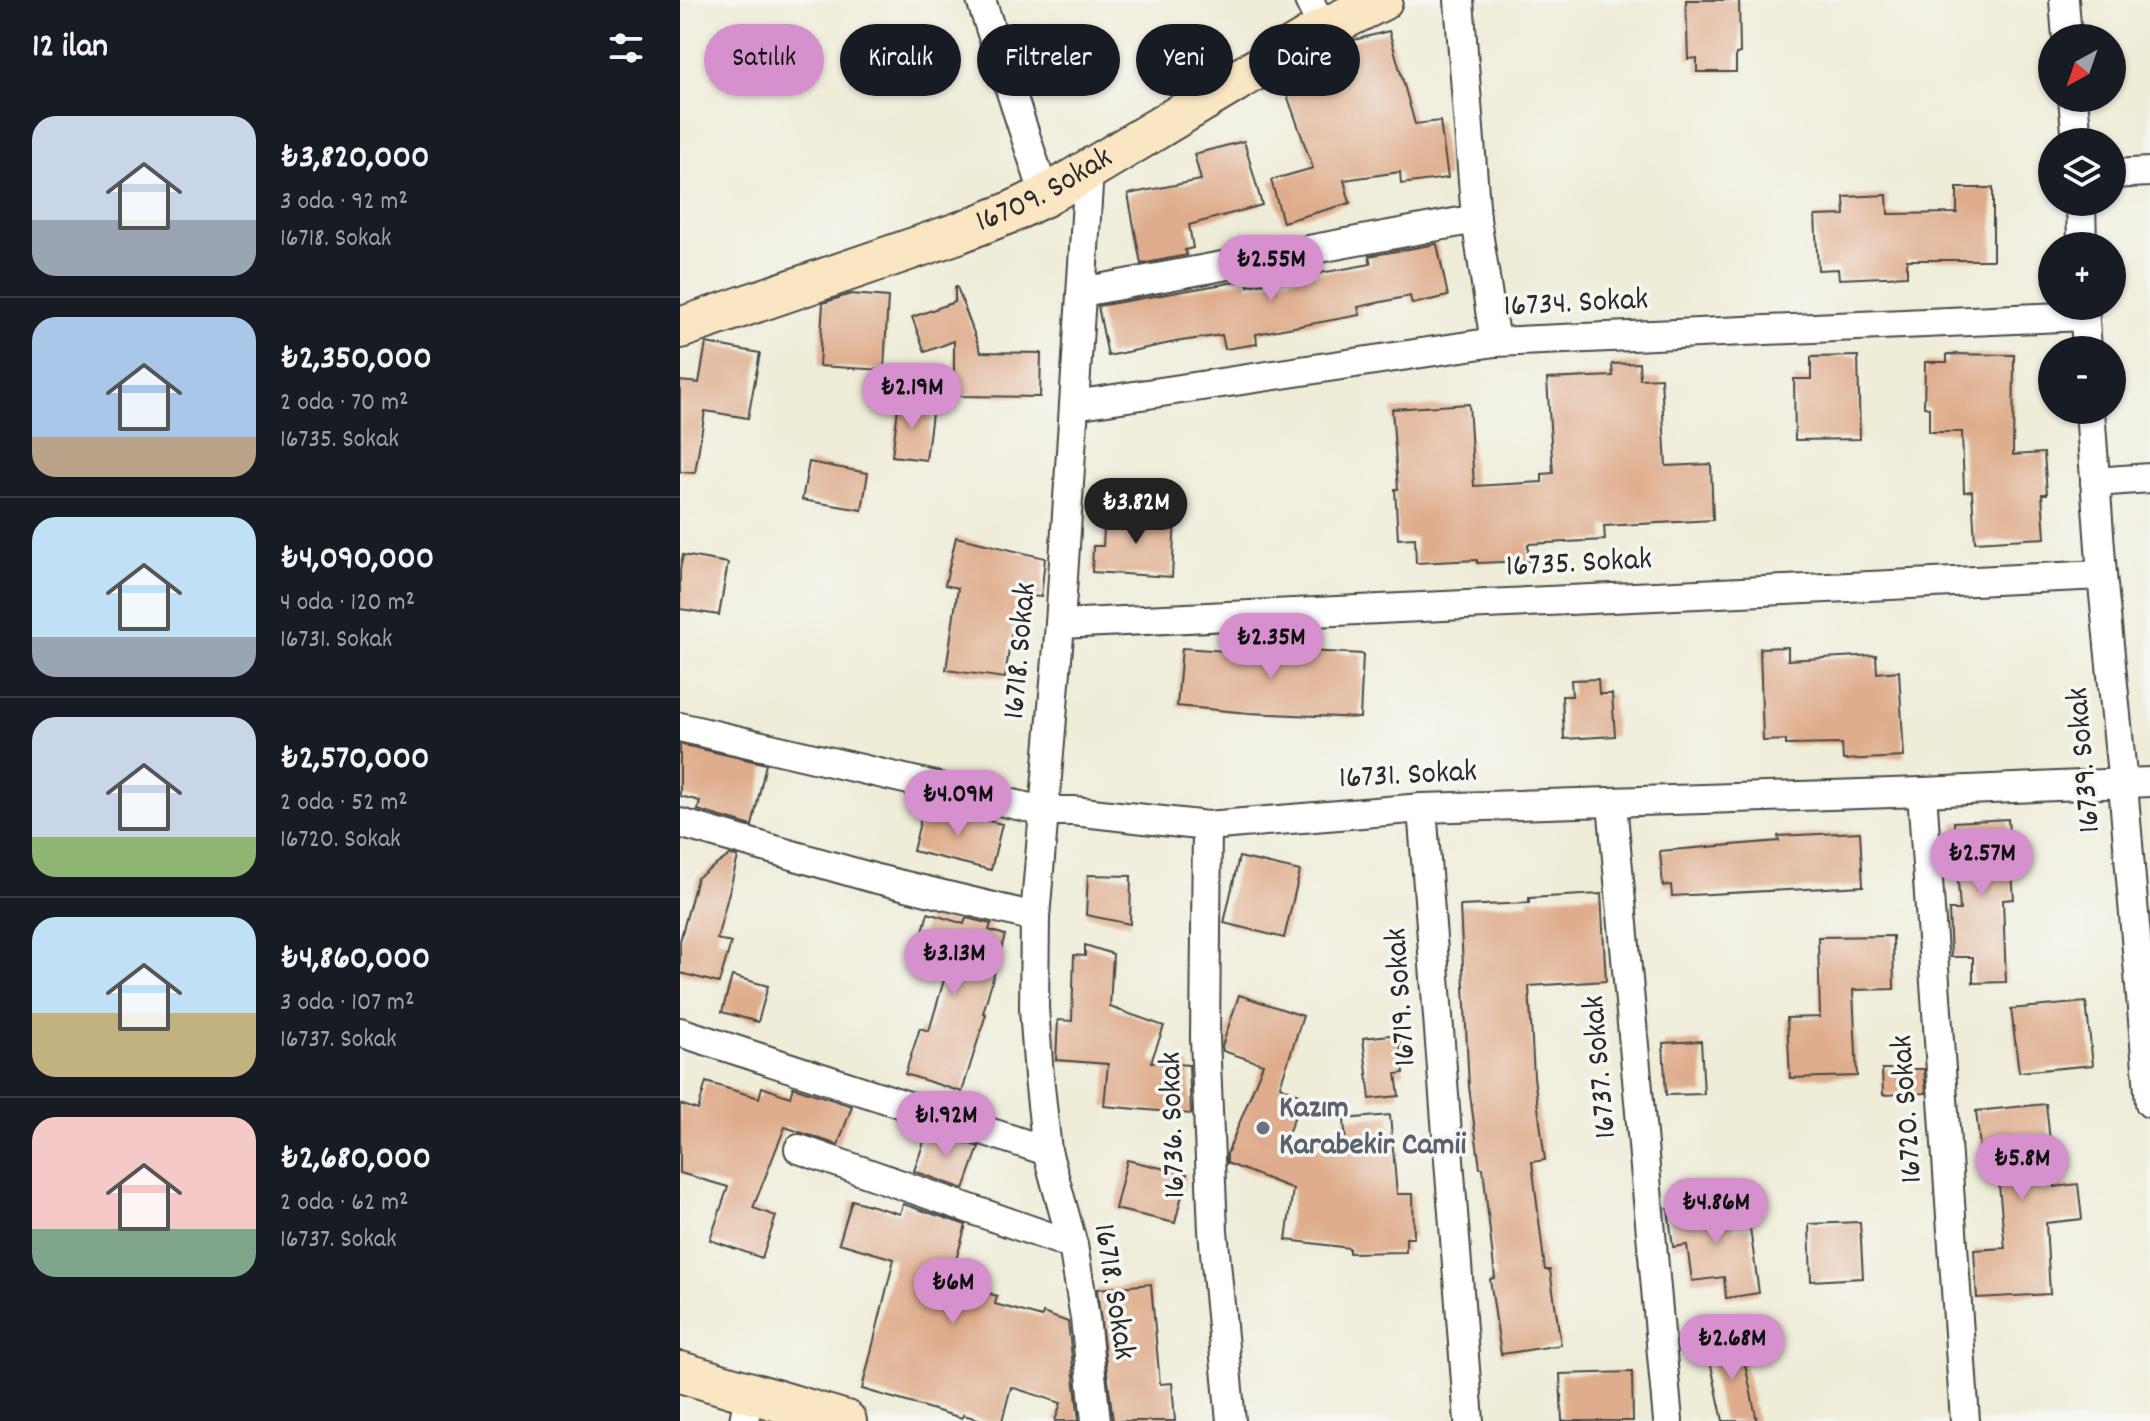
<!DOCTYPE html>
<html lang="tr">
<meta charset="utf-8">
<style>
body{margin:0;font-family:Dekko,sans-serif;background:#242831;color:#f1f3f6;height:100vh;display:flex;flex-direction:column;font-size:30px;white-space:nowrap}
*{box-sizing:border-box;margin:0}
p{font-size:26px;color:#9ea1a6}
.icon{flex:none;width:44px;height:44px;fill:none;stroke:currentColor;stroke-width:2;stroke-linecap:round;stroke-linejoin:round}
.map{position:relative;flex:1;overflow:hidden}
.panel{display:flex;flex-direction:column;background:#171b24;width:680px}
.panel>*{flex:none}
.guide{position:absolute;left:24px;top:24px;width:760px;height:72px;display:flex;gap:16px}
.needle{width:52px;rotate:220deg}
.tools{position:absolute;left:1358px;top:24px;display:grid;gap:16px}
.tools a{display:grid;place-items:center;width:88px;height:88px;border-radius:50%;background:#171b24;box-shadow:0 2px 6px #0004;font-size:40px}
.price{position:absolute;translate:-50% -68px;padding:0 18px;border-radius:28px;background:#d690ce;color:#111;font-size:26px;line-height:52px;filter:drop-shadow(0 2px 4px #0008)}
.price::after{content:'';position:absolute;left:50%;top:48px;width:24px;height:18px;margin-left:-12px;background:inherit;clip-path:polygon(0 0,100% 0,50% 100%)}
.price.active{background:#222;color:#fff}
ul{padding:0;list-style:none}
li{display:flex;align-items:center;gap:24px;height:200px;padding:0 32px}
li+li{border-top:2px solid #363941}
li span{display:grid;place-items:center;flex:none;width:224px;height:160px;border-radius:24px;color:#555}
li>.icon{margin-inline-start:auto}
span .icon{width:96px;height:96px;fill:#fffc;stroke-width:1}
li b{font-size:34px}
h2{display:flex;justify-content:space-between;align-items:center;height:96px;padding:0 32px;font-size:34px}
.pill{padding:0 28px;border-radius:36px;background:#171b24;box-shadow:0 2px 6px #0004;font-size:28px;line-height:72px}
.pill.active{background:#d690ce;color:#111}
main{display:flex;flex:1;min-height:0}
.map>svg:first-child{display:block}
.building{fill:#dfad8d}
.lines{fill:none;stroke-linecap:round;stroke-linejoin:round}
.street-casing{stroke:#484845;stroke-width:32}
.secondary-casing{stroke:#484845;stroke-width:44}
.street{stroke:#fff;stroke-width:28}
.secondary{stroke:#fbe6c4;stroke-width:40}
.worship-dot{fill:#6b7280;stroke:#f6f6f2;stroke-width:3}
.labels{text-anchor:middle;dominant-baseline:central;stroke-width:7;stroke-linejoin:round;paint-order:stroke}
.street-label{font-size:32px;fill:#2b2b2b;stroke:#f6f6f2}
.worship-label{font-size:32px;font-weight:bold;fill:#5b616d;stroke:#f6f6f2;text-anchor:start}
</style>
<main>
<section class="panel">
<h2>12 ilan<svg class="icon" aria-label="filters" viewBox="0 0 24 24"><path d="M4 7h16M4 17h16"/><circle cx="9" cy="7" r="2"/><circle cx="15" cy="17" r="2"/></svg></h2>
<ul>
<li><span style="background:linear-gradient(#c9d6e8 65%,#9aa5b1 0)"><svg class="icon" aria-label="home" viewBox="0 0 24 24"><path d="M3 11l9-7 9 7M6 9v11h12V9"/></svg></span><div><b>₺3,820,000</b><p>3 oda · 92 m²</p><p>16718. Sokak</p></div></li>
<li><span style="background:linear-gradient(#a9c7e8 75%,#b9a48a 0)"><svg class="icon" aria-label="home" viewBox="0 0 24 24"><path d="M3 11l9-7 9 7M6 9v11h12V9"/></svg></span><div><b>₺2,350,000</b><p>2 oda · 70 m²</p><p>16735. Sokak</p></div></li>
<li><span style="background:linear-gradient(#bfe0f5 75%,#9aa5b1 0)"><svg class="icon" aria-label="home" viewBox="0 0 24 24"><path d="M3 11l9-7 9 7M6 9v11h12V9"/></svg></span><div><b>₺4,090,000</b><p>4 oda · 120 m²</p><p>16731. Sokak</p></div></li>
<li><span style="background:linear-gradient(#c9d6e8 75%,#8fb573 0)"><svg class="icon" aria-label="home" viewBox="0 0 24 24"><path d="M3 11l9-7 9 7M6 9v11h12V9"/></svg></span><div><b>₺2,570,000</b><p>2 oda · 52 m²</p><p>16720. Sokak</p></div></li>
<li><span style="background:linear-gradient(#bfe0f5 60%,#c2b280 0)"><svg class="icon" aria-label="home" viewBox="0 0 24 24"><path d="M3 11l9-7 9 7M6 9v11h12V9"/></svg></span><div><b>₺4,860,000</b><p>3 oda · 107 m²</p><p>16737. Sokak</p></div></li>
<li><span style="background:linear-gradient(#f6c9c9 70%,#7fa58c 0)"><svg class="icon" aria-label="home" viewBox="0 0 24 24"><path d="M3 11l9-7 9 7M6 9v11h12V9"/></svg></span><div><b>₺2,680,000</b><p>2 oda · 62 m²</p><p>16737. Sokak</p></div></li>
</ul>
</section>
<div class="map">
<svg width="1470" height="1421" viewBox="0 0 1470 1421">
<rect width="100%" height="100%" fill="#f6f6f2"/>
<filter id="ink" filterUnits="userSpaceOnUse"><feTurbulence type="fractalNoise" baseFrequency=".0125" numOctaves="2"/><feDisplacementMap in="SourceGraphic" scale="16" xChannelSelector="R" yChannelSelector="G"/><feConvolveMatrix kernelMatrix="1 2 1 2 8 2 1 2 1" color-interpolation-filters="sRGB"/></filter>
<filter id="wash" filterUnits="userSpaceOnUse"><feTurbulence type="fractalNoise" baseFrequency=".006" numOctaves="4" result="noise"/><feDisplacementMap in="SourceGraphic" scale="32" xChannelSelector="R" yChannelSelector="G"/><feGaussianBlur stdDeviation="1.8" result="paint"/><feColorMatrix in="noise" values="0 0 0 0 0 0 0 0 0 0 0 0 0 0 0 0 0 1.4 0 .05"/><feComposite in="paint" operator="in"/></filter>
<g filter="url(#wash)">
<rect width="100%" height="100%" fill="#efecd8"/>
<g id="blocks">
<g class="building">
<polygon points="1006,0 1059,0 1060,53 1056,54 1056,72 1017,72 1017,58 1008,59"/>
<polygon points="709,31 735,124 760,121 768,178 721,184 720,172 664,180 670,203 603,222 591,180 633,168 602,81 620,70 658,56 656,48 670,41"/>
<polygon points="564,141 582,205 509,225 513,248 505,250 507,255 461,264 448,194 521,180 514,154"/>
<polygon points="1277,188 1313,188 1313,260 1227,260 1227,276 1159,279 1158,269 1138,270 1135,216 1165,215 1164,197 1207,195 1208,214 1277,213"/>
<polygon points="757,244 768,296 732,304 730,296 678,307 680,315 576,334 577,344 545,349 542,335 495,342 428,356 418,306 567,280 568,286 691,264 689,256"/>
<polygon points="275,287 277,287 301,352 361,353 360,397 274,396 274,341 245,352 232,317 275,302"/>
<polygon points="171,294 208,297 204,370 139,366 143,303"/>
<polygon points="26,343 80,353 68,418 25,411 15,473 0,472 0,381 19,383"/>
<polygon points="1267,354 1334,355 1333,455 1364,453 1367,494 1362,494 1365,538 1295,542 1292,491 1284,492 1282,432 1249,432 1249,408 1244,407 1245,362 1267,362"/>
<polygon points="1178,356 1180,439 1115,440 1114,379 1131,379 1131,357"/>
<polygon points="959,363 960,379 981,378 986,466 1031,464 1033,520 924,526 925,540 848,544 848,561 797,563 797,560 736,563 735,538 718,539 715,489 718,489 712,409 789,404 794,486 862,482 862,474 873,473 867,379 933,376 932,364"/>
<polygon points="219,401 253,406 246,460 212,456"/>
<polygon points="129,462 188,473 182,510 122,500"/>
<polygon points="425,513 495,517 492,577 412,572 413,546 423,546"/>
<polygon points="276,537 365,558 361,597 339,595 333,621 325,678 266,670 278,588 265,585"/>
<polygon points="3,555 48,563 39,615 0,609 0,569"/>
<polygon points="548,635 574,638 573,648 683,654 680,718 568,713 497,706 502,648 546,651"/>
<polygon points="1108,647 1108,660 1196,655 1197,673 1219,671 1224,757 1163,760 1162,744 1106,745 1106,740 1083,741 1080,648"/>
<polygon points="918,679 919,694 932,694 935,736 884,739 882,696 892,696 891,680"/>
<polygon points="0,744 86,764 72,826 18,810 20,801 0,796"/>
<polygon points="244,806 322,824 311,870 233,851"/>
<polygon points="1328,819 1334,899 1323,900 1326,982 1293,983 1293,957 1271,957 1269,910 1280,910 1274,822"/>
<polygon points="1180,832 1183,886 992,896 991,885 983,886 980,851 1099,841 1098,836"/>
<polygon points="50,855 58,857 37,939 51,943 39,983 0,973 0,941 17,878"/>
<polygon points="559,857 620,871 604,938 544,923"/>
<polygon points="408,875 451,876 450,924 406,915"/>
<polygon points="921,894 926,981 849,986 854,1077 865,1160 852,1162 865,1270 870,1270 881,1345 821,1354 810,1279 815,1278 803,1168 800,1168 789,1087 780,906 849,903 849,898"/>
<polygon points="248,913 284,924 286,918 311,924 309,930 325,935 303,1013 306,1014 282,1092 225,1074 240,1028 249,1031 264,980 232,970"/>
<polygon points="1213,936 1214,989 1173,990 1177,1076 1110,1078 1107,1018 1140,1017 1138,937"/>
<polygon points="405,945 433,954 430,1007 484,1026 471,1062 509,1065 511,1114 424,1106 428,1064 376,1060 378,1020 392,1021 394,955 405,956"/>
<polygon points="52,976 88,986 78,1022 42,1012"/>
<polygon points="559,995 623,1016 600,1086 623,1096 602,1148 666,1146 664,1119 710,1115 717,1194 733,1194 734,1238 726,1238 726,1252 669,1253 669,1248 606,1240 613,1189 547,1163 547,1154 583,1064 543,1051 542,1046"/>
<polygon points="1406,1002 1413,1065 1339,1072 1331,1009"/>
<polygon points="719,1034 724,1073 716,1074 719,1096 690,1099 683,1038"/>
<polygon points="1021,1041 1024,1094 986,1095 983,1043"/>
<polygon points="1202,1069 1244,1069 1246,1093 1203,1095"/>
<polygon points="26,1082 79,1098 82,1087 110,1097 113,1087 172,1106 158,1145 105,1127 73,1208 96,1216 82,1258 30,1240 48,1187 0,1173 0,1104 18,1110"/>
<polygon points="1366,1104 1375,1187 1398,1184 1402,1219 1366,1223 1370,1294 1297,1298 1294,1250 1325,1248 1316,1154 1301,1156 1296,1111"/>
<polygon points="248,1130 299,1147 284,1189 234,1171"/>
<polygon points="447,1160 507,1174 495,1223 435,1209"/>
<polygon points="172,1200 220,1214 223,1204 286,1225 270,1281 317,1296 315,1304 362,1317 363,1313 388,1322 399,1421 375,1421 381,1403 331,1387 322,1421 306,1421 283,1415 282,1418 182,1389 214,1259 159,1243"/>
<polygon points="1050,1201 1054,1230 1070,1228 1079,1293 1046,1298 1044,1277 1012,1281 1007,1245 993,1247 988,1209"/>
<polygon points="1180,1222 1183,1278 1131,1281 1129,1224"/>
<polygon points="471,1284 480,1384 492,1383 495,1421 433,1421 417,1289"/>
<polygon points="1060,1341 1077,1421 1043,1421 1027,1347"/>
<polygon points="952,1372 953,1421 882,1421 880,1374"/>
</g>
</g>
</g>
<g filter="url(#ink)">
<use href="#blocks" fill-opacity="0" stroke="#484845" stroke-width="2"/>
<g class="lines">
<defs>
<g id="street">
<polyline points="301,0 365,196"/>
<polyline points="629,0 643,29"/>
<polyline points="779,0 796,219 815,342"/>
<polyline points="1384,0 1387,38"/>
<polyline points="1393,98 1397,142"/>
<polyline points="409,170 380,624 355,917 354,1008 359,1077 367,1151 393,1245 405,1318 416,1421"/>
<polyline points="1432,174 1470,172"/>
<polyline points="1401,202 1402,246"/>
<polyline points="402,292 796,219"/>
<polyline points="1404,306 1407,350"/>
<polyline points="394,405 815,342 1404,316"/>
<polyline points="1410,410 1422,575 1443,785 1470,1103"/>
<polyline points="1415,482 1470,478"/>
<polyline points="380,624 1422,575"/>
<polyline points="0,727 363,811 394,811 527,826 742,808 1242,792 1470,782"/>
<polyline points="1242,792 1285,1421"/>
<polyline points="932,803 988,1421"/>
<polyline points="742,808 789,1421"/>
<polyline points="0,823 193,878 355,917"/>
<polyline points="527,826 525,1038 533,1231 551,1421"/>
<polyline points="0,1032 367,1151"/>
<polyline points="119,1149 393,1245"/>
<polyline points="64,1421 69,1394"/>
</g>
<g id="secondary">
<path id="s1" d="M0,328l278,-95 51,-20 36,-17 278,-167 59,-29"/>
<polyline points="0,1372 166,1421"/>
</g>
</defs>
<use href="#street" class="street-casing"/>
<use href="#secondary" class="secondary-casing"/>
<use href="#street" class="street"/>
<use href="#secondary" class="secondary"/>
</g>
</g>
<circle class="worship-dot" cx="583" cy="1128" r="8"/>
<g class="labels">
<g class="street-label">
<text stroke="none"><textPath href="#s1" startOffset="390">16709. Sokak</textPath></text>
<text transform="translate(896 305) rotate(-3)">16734. Sokak</text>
<text transform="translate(899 565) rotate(-3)">16735. Sokak</text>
<text transform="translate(342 651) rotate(-85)">16718. Sokak</text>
<text transform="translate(1406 760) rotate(-95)">16739. Sokak</text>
<text transform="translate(728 777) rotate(-3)">16731. Sokak</text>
<text transform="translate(723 997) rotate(-94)">16719. Sokak</text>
<text transform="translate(922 1067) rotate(-95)">16737. Sokak</text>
<text transform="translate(1229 1109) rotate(-94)">16720. Sokak</text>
<text transform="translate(495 1125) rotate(-92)">16736. Sokak</text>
<text transform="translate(432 1292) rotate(81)">16718. Sokak</text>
</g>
<g class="worship-label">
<text x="599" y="1110">Kazım<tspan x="599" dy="37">Karabekir Camii</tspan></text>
</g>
</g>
</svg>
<div class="tools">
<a><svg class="needle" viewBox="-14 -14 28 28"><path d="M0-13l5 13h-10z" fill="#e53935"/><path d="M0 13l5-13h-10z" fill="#9ea1a6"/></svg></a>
<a><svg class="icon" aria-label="layers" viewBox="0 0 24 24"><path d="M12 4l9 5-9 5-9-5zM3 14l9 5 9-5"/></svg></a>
<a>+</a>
<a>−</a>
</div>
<b class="price" style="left:591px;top:303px">₺2.55M</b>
<b class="price" style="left:232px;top:431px">₺2.19M</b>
<b class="price active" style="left:456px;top:546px">₺3.82M</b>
<b class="price" style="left:591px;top:681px">₺2.35M</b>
<b class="price" style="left:278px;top:838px">₺4.09M</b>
<b class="price" style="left:1302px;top:897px">₺2.57M</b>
<b class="price" style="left:274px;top:997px">₺3.13M</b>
<b class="price" style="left:266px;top:1159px">₺1.92M</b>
<b class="price" style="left:1342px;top:1202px">₺5.8M</b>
<b class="price" style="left:1036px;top:1246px">₺4.86M</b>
<b class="price" style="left:273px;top:1326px">₺6M</b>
<b class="price" style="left:1052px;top:1382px">₺2.68M</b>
<div class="guide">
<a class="pill active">Satılık</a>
<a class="pill">Kiralık</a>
<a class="pill">Filtreler</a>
<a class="pill">Yeni</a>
<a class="pill">Daire</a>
</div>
</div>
</main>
